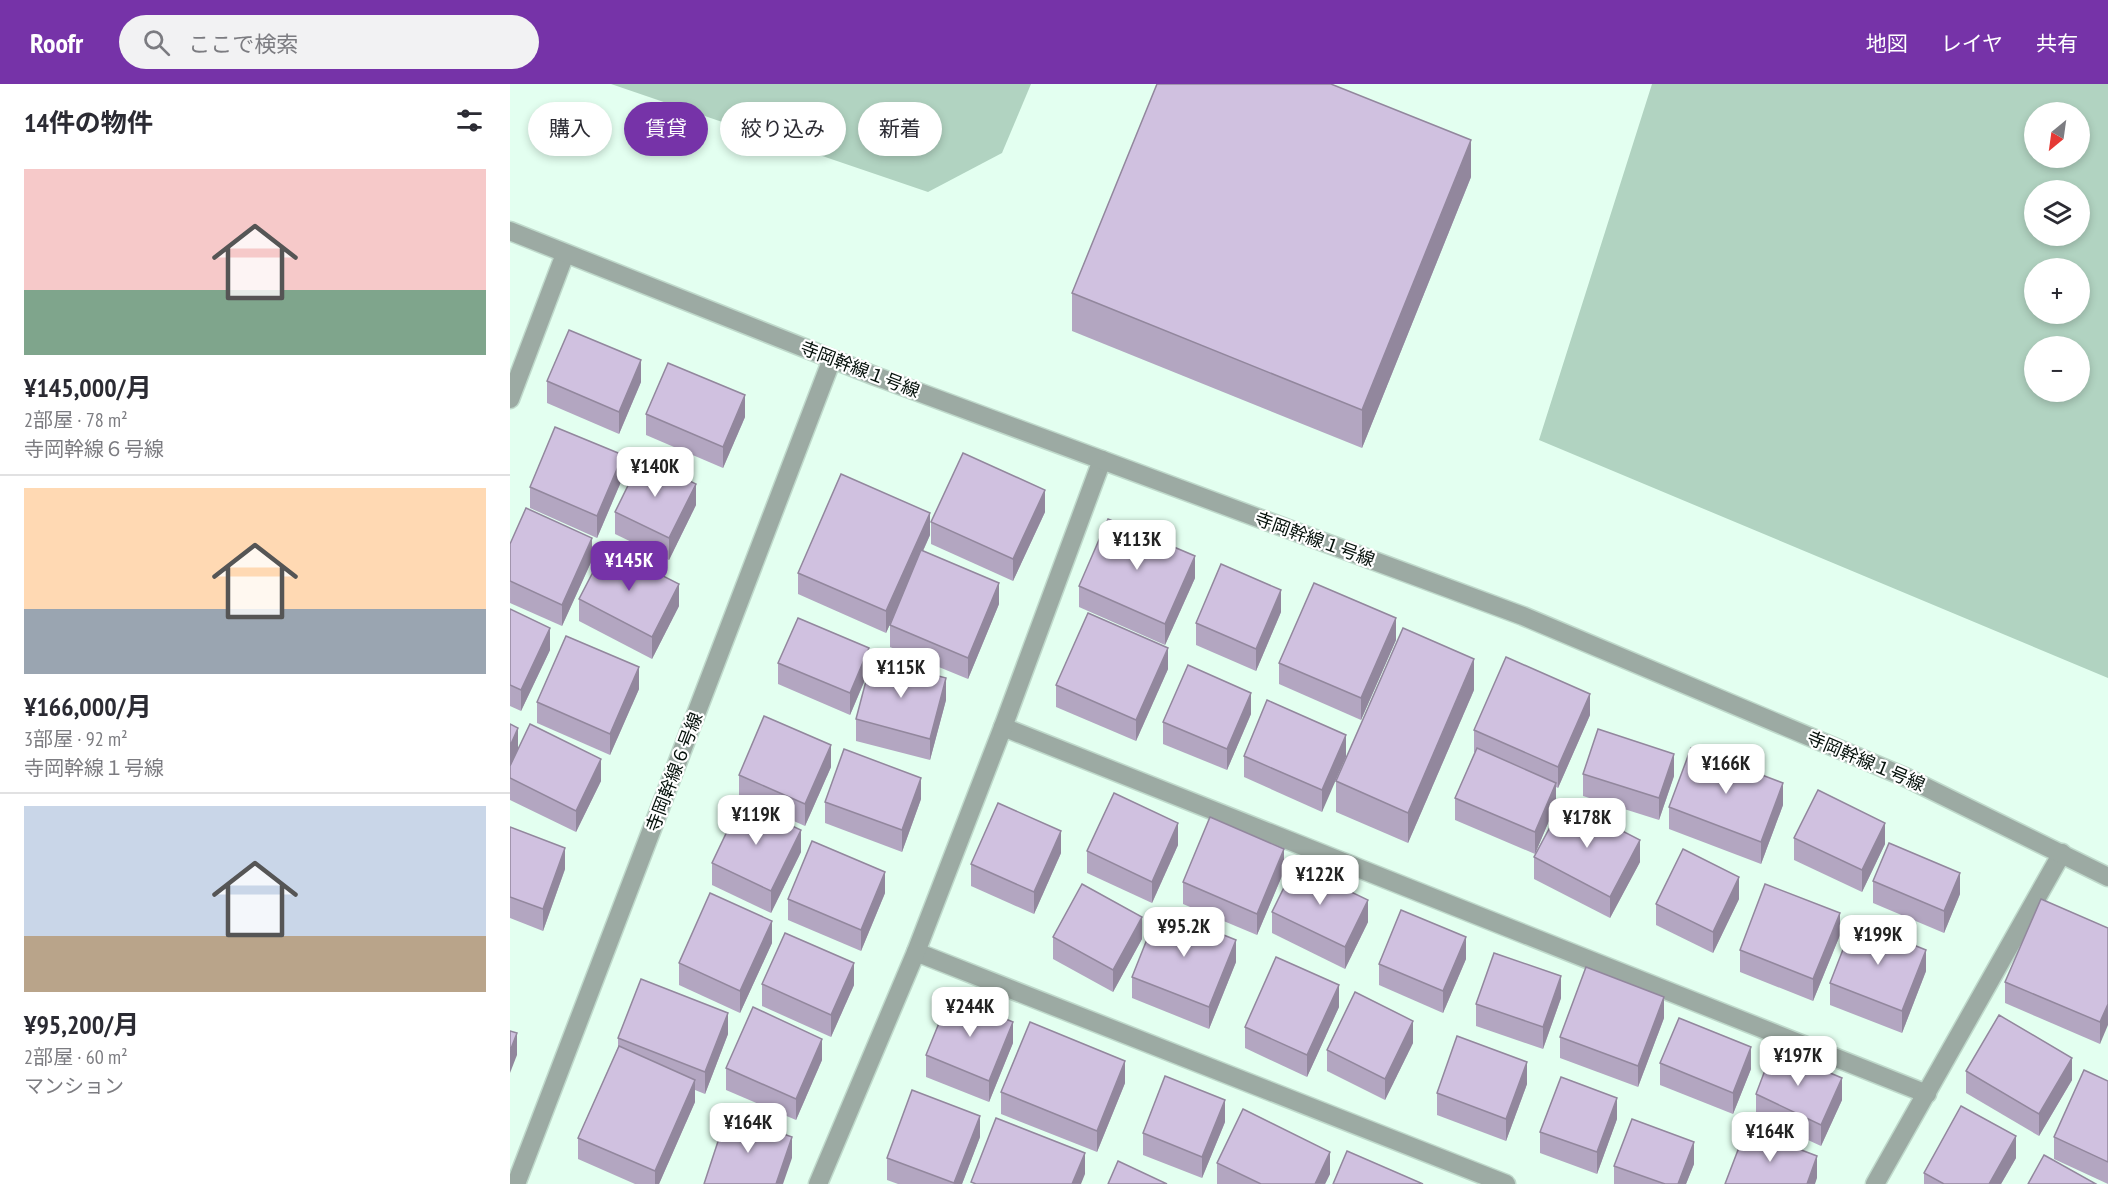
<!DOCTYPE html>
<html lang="ja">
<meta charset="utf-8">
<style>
body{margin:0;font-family:"PT Sans Narrow","Noto Sans JP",sans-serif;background:#f2f2f3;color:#2b2b33;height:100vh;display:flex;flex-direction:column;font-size:22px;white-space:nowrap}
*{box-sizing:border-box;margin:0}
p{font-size:20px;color:#7c7c81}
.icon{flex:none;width:33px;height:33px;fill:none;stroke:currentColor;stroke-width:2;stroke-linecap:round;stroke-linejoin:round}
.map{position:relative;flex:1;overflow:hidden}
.side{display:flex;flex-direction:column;background:#fff;width:510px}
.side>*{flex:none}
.top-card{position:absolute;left:18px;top:18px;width:570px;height:54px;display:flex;gap:12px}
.needle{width:39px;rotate:209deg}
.buttons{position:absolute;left:1514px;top:18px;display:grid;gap:12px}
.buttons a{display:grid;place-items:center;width:66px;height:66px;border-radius:50%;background:#fff;box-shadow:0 3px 9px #0003;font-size:30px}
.price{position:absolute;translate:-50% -51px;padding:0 14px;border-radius:12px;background:#fff;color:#222;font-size:20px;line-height:39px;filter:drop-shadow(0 2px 3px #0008)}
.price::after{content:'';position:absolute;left:50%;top:36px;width:18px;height:14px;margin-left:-9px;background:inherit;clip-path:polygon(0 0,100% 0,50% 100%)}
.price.active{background:#7633a8;color:#fff}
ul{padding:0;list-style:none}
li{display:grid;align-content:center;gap:12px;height:318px;padding:0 24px}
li+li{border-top:2px solid #e1e1e2}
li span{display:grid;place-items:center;height:186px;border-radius:0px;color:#555}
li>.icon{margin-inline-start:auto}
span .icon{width:108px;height:108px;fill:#fffc;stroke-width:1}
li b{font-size:26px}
h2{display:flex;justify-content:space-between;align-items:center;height:72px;padding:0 24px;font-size:26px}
.tag{padding:0 21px;border-radius:27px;background:#fff;box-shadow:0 3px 9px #0003;font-size:21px;line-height:54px}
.tag.active{background:#7633a8;color:#fff}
header{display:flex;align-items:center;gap:36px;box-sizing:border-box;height:84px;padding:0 30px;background:#7633a8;color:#fff}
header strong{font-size:28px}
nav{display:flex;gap:33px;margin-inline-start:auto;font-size:21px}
.search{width:420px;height:54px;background:#f2f2f3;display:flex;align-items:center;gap:15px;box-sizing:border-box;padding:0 21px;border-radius:33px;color:#7c7c81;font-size:22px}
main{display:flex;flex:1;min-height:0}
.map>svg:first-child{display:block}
.pitch{fill:#b1d3c1;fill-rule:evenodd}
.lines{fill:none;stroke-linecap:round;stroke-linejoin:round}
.minor-casing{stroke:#bfd9cb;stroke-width:21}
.tertiary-casing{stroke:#bfd9cb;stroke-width:21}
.minor{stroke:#9caaa3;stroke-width:18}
.tertiary{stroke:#9caaa3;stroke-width:18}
.wall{fill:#b3a6c1}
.shaded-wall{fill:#92879d}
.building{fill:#d0c1e0;stroke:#92879d;stroke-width:1.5}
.labels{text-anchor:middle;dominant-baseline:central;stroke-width:4.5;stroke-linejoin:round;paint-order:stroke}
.street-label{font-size:18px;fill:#05110b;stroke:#fff}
</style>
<header>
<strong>Roofr</strong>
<div class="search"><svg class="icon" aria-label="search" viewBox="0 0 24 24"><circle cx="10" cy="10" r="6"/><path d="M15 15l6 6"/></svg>ここで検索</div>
<nav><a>地図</a><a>レイヤ</a><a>共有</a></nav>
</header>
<main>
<section class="side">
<h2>14件の物件<svg class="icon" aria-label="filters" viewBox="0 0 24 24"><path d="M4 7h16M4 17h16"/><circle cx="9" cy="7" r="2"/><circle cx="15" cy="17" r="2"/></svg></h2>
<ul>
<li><span style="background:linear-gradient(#f6c9c9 65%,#7fa58c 0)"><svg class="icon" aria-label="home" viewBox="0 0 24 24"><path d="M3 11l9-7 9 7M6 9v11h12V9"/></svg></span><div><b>¥145,000/月</b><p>2部屋 · 78 m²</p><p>寺岡幹線６号線</p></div></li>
<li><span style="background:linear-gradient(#ffd9b3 65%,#9aa5b1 0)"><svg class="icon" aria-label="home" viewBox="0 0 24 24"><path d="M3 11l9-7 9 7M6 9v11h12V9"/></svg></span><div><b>¥166,000/月</b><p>3部屋 · 92 m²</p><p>寺岡幹線１号線</p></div></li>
<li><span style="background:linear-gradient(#c9d6e8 70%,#b9a48a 0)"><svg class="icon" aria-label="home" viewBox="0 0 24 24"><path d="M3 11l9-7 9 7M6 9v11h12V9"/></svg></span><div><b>¥95,200/月</b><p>2部屋 · 60 m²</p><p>マンション</p></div></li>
</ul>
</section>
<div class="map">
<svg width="1598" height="1100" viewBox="0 0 1598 1100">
<rect width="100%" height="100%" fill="#e3fff0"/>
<g class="pitch">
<polygon points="101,0 521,0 492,69 418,108"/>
<path d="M1142,0h456v594l-569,-238zM1524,28h45v46h-45zM1524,106h45v46h-45zM1524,184h45v46h-45zM1524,262h45v46h-45z"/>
</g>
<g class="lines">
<defs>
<g id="minor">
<polyline points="0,315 55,170"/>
<polyline points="493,643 1417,1010"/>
<polyline points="406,868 996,1100"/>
<polyline points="308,1100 406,868 493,643 592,376"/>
<polyline points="1365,1100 1552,769"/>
</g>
<g id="tertiary">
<polyline points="0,147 365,292 1013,532 1395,693 1598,793"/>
<polyline points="6,1100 322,275"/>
</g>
</defs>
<use href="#minor" class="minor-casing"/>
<use href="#tertiary" class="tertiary-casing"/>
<use href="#minor" class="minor"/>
<use href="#tertiary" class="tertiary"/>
</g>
<g class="wall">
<polygon points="961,93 852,364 562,247 562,209"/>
<polygon points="37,297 131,298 109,350 37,319"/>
<polygon points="136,330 235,333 213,384 136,351"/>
<polygon points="113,393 87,454 20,424 20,403"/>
<polygon points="186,421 159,476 105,450 105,428"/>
<polygon points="535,428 503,497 421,460 421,438"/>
<polygon points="420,451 413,467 489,520 458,595 380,563 380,541 393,511 376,549 288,510 288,489"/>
<polygon points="0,460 82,476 52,542 0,519"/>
<polygon points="685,494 655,561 569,523 569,502"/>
<polygon points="69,515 169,522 142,575 69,537"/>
<polygon points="0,525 40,566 11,627 0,622"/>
<polygon points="771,528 746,587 686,561 686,539"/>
<polygon points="886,556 851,636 769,600 769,579"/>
<polygon points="268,579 359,584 436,616 420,676 346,657 346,635 358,589 340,631 268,600"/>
<polygon points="658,585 626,657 546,623 546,601"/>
<polygon points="129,605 100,671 27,639 27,618"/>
<polygon points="964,606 898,759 826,728 826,697"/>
<polygon points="741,630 717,686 653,660 653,638"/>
<polygon points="1080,631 1048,704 1046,703 1046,720 1025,770 945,736 945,714 965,668 964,668 964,646"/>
<polygon points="0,640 8,665 91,697 66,748 0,716"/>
<polygon points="836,651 812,728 734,693 734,672"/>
<polygon points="321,683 295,742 229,713 229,691"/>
<polygon points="1073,690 1164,692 1149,736 1073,712"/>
<polygon points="411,715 392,768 315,739 315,718"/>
<polygon points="1273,721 1251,780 1159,745 1159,723"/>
<polygon points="0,743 55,785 33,847 0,834"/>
<polygon points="1284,754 1375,760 1352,808 1284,776"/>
<polygon points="668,761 642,819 577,789 577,767"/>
<polygon points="291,768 261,829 202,801 202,779"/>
<polygon points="551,769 524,830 461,802 461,780"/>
<polygon points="1024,773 1130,778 1100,834 1024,795"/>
<polygon points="774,787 747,851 673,820 673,798"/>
<polygon points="1363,797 1450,810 1434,849 1363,819"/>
<polygon points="375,809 351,867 278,836 278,815"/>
<polygon points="1229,815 1203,869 1146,841 1146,820"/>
<polygon points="762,828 858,838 835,885 762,849"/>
<polygon points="1598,844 1590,960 1495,919 1495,898"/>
<polygon points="1330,851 1303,917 1230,888 1230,866"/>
<polygon points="543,853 632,855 603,908 543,875"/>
<polygon points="262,859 230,929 169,901 169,879"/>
<polygon points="956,875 933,929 869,901 869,880"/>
<polygon points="726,878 699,945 622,914 622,893"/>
<polygon points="1416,887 1392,949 1320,921 1320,899"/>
<polygon points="252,900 344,901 321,953 252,922"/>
<polygon points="1051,914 1033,965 966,942 966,920"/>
<polygon points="829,923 797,993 735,964 735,943"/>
<polygon points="1154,934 1128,1003 1050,974 1050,953"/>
<polygon points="218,950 195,1010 185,1006 185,1018 149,1100 125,1100 68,1075 68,1054 108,964 108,954"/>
<polygon points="503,959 479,1018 416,993 416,971"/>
<polygon points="903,959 875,1016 817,987 817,966"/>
<polygon points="312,976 286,1036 216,1006 216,984"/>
<polygon points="1150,979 1241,985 1223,1030 1150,1001"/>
<polygon points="1456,987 1562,996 1529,1052 1456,1009"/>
<polygon points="1598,997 1598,1100 1544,1075 1544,1053"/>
<polygon points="615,999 587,1068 491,1030 491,1008"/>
<polygon points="1017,1000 996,1057 927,1031 927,1009"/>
<polygon points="1246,1010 1332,1016 1311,1062 1246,1032"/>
<polygon points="1107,1035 1087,1090 1030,1069 1030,1048"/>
<polygon points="715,1038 692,1094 633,1071 633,1049"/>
<polygon points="470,1053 452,1100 388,1100 377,1096 377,1074"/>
<polygon points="1506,1074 1491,1100 1414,1100 1414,1089"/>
<polygon points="707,1079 820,1090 815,1100 707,1100"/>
<polygon points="1184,1080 1176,1100 1104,1100 1104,1082"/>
</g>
<g class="shaded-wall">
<polygon points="961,56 961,93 852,364 852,326"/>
<polygon points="131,276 131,298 109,350 109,328"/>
<polygon points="235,311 235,333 213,384 213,363"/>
<polygon points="113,371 113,393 87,454 87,432"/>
<polygon points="186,400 186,421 159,476 159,454"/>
<polygon points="535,406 535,428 503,497 503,475"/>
<polygon points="420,429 420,451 376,549 376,527"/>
<polygon points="82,454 82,476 52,542 52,521"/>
<polygon points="685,472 685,494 655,561 655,540"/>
<polygon points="489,499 489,520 458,595 458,574"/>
<polygon points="169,500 169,522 142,575 142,553"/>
<polygon points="771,506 771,528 746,587 746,565"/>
<polygon points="886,534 886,556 851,636 851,614"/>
<polygon points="40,544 40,566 11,627 11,606"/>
<polygon points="359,564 359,586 340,631 340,609"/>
<polygon points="658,564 658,585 626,657 626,636"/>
<polygon points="964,575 964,606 898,759 898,729"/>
<polygon points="129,583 129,605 100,671 100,650"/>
<polygon points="436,594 436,616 420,676 420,655"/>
<polygon points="741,609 741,630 717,686 717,665"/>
<polygon points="1080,610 1080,631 1048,704 1048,683"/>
<polygon points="8,644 8,665 0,683 0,662"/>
<polygon points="836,651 836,673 812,728 812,706"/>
<polygon points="321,661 321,683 295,742 295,720"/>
<polygon points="1164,670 1164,692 1149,736 1149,714"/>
<polygon points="91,675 91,697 66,748 66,727"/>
<polygon points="411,694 411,715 392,768 392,746"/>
<polygon points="1046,699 1046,720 1025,770 1025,748"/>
<polygon points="1273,699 1273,721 1251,780 1251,758"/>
<polygon points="668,739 668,761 642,819 642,798"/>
<polygon points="1375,739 1375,760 1352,808 1352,786"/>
<polygon points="291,746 291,768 261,829 261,807"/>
<polygon points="551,747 551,769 524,830 524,808"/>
<polygon points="1130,756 1130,778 1100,834 1100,813"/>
<polygon points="55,764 55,785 33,847 33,825"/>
<polygon points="774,765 774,787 747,851 747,830"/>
<polygon points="375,788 375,809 351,867 351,846"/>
<polygon points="1450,789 1450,810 1434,849 1434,827"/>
<polygon points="1229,793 1229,815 1203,869 1203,848"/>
<polygon points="858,816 858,838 835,885 835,863"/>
<polygon points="1330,829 1330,851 1303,917 1303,895"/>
<polygon points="632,833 632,855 603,908 603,886"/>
<polygon points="262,837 262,859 230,929 230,907"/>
<polygon points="956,853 956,875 933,929 933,907"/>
<polygon points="726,856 726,878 699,945 699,923"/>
<polygon points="1416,866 1416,887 1392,949 1392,927"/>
<polygon points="344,879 344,901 321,953 321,931"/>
<polygon points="1051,892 1051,914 1033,965 1033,943"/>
<polygon points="829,901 829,923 797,993 797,971"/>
<polygon points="1154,913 1154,934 1128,1003 1128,982"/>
<polygon points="1598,920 1598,941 1590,960 1590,938"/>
<polygon points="218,929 218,950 195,1010 195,988"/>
<polygon points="903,937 903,959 875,1016 875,995"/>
<polygon points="503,938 503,959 479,1018 479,997"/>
<polygon points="7,949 7,971 0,989 0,967"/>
<polygon points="312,955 312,976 286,1036 286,1015"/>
<polygon points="1241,963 1241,985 1223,1030 1223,1009"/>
<polygon points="1562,974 1562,996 1529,1052 1529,1030"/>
<polygon points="615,977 615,999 587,1068 587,1047"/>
<polygon points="1017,978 1017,1000 996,1057 996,1035"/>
<polygon points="1332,994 1332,1016 1311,1062 1311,1041"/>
<polygon points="185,996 185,1018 149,1100 145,1100 145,1087"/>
<polygon points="1107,1014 1107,1035 1087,1090 1087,1068"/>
<polygon points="715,1016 715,1038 692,1094 692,1073"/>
<polygon points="470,1032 470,1053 452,1100 444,1100"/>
<polygon points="1506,1052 1506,1074 1491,1100 1479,1100"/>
<polygon points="282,1053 282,1074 273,1100 266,1100"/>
<polygon points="1184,1058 1184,1080 1176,1100 1168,1100"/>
<polygon points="820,1068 820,1090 815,1100 805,1100"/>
<polygon points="575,1069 575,1090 571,1100 562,1100"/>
<polygon points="1307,1072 1307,1094 1305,1100 1297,1100"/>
</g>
<g class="building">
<polygon points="647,0 821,0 961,56 852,326 562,209"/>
<polygon points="59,246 131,276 109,328 37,297"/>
<polygon points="158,279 235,311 213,363 136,330"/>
<polygon points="45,343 113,371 87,432 20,403"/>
<polygon points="453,369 535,406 503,475 421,438"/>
<polygon points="132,373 186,400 159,454 105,428"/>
<polygon points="331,390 420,429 376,527 288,489"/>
<polygon points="16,424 82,454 52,521 0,497 0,460"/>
<polygon points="598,435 685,472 655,540 569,502"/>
<polygon points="96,463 169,500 142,553 69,515"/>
<polygon points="411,466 489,499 458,574 380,541"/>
<polygon points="711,480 771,506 746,565 686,539"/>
<polygon points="804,499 886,534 851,614 769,579"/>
<polygon points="0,525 40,544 11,606 0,601"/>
<polygon points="578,529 658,564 626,636 546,601"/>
<polygon points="288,534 359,564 340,609 268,579"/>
<polygon points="893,544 964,575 898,729 826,697"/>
<polygon points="56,552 129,583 100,650 27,618"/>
<polygon points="996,573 1080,610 1048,683 964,646"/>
<polygon points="362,574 436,594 420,655 346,635"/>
<polygon points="678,581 741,609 717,665 653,638"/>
<polygon points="757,616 836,651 812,706 734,672"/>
<polygon points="254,632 321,661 295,720 229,691"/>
<polygon points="0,640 8,644 0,662"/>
<polygon points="20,640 91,675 66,727 0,694 0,682"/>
<polygon points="1088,645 1164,670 1149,714 1073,690"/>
<polygon points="967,664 1046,699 1025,748 945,714"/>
<polygon points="1181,664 1273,699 1251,758 1159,723"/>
<polygon points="334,665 411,694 392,746 315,718"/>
<polygon points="1308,706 1375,739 1352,786 1284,754"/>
<polygon points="604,709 668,739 642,798 577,767"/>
<polygon points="1054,717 1130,756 1100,813 1024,773"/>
<polygon points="231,718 291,746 261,807 202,779"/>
<polygon points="488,719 551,747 524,808 461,780"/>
<polygon points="700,733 774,765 747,830 673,798"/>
<polygon points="0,743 55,764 33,825 0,813"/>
<polygon points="302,757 375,788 351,846 278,815"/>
<polygon points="1379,759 1450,789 1434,827 1363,797"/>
<polygon points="1173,765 1229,793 1203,848 1146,820"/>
<polygon points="785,781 858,816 835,863 762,828"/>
<polygon points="572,800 632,833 603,886 543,853"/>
<polygon points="1255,800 1330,829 1303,895 1230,866"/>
<polygon points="200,809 262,837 230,907 169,879"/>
<polygon points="1531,815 1598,844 1598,920 1590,938 1495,898"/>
<polygon points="649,825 726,856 699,923 622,893"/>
<polygon points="891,826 956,853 933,907 869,880"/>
<polygon points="1344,837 1416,866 1392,927 1320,899"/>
<polygon points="275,849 344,879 321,931 252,900"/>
<polygon points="984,869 1051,892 1033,943 966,920"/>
<polygon points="766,873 829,901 797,971 735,943"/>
<polygon points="1076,883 1154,913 1128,982 1050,953"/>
<polygon points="131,895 218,929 195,988 108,954"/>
<polygon points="845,908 903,937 875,995 817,966"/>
<polygon points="440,912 503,938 479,997 416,971"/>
<polygon points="243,923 312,955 286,1015 216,984"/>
<polygon points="1489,931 1562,974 1529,1030 1456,987"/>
<polygon points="1169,934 1241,963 1223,1009 1150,979"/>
<polygon points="520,938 615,977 587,1047 491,1008"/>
<polygon points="0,947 7,949 0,967"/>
<polygon points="947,952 1017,978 996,1035 927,1009"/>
<polygon points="109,962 185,996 145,1087 68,1054"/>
<polygon points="1263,965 1332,994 1311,1041 1246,1010"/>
<polygon points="1574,986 1598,997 1598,1078 1544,1053"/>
<polygon points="655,992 715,1016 692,1073 633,1049"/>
<polygon points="1051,993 1107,1014 1087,1068 1030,1048"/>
<polygon points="402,1006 470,1032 444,1099 377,1074"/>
<polygon points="1451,1022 1506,1052 1479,1100 1434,1100 1414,1089"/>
<polygon points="733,1025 820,1068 805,1100 751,1100 707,1079"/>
<polygon points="217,1030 282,1053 266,1100 194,1100"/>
<polygon points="486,1034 575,1069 562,1100 466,1100 461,1098"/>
<polygon points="1122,1035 1184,1058 1168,1100 1155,1100 1104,1082"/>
<polygon points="1236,1045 1307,1072 1297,1100 1215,1100"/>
<polygon points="837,1067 913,1100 823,1100"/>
<polygon points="1534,1071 1586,1100 1518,1100"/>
<polygon points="608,1077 657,1100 598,1100"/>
</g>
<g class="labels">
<g class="street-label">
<text transform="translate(350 285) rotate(21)">寺岡幹線１号線</text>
<text transform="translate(805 455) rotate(20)">寺岡幹線１号線</text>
<text transform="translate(1356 677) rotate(23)">寺岡幹線１号線</text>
<text transform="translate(164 688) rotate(-69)">寺岡幹線６号線</text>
</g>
</g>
</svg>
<div class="buttons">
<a><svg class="needle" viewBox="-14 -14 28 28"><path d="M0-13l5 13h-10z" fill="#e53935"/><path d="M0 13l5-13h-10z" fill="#7c7c81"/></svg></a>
<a><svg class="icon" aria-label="layers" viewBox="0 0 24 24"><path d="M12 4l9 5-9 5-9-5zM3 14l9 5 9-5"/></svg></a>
<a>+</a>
<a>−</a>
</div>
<b class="price" style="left:145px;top:414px">¥140K</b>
<b class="price" style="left:627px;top:487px">¥113K</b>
<b class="price active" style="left:119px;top:508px">¥145K</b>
<b class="price" style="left:391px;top:615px">¥115K</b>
<b class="price" style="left:1216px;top:711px">¥166K</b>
<b class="price" style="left:246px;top:762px">¥119K</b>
<b class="price" style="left:1077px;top:765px">¥178K</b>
<b class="price" style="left:810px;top:822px">¥122K</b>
<b class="price" style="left:674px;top:874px">¥95.2K</b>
<b class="price" style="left:1368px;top:882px">¥199K</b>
<b class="price" style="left:460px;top:954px">¥244K</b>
<b class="price" style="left:1288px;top:1003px">¥197K</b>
<b class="price" style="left:238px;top:1070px">¥164K</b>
<b class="price" style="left:1260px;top:1079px">¥164K</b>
<div class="top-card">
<a class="tag">購入</a>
<a class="tag active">賃貸</a>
<a class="tag">絞り込み</a>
<a class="tag">新着</a>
</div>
</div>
</main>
